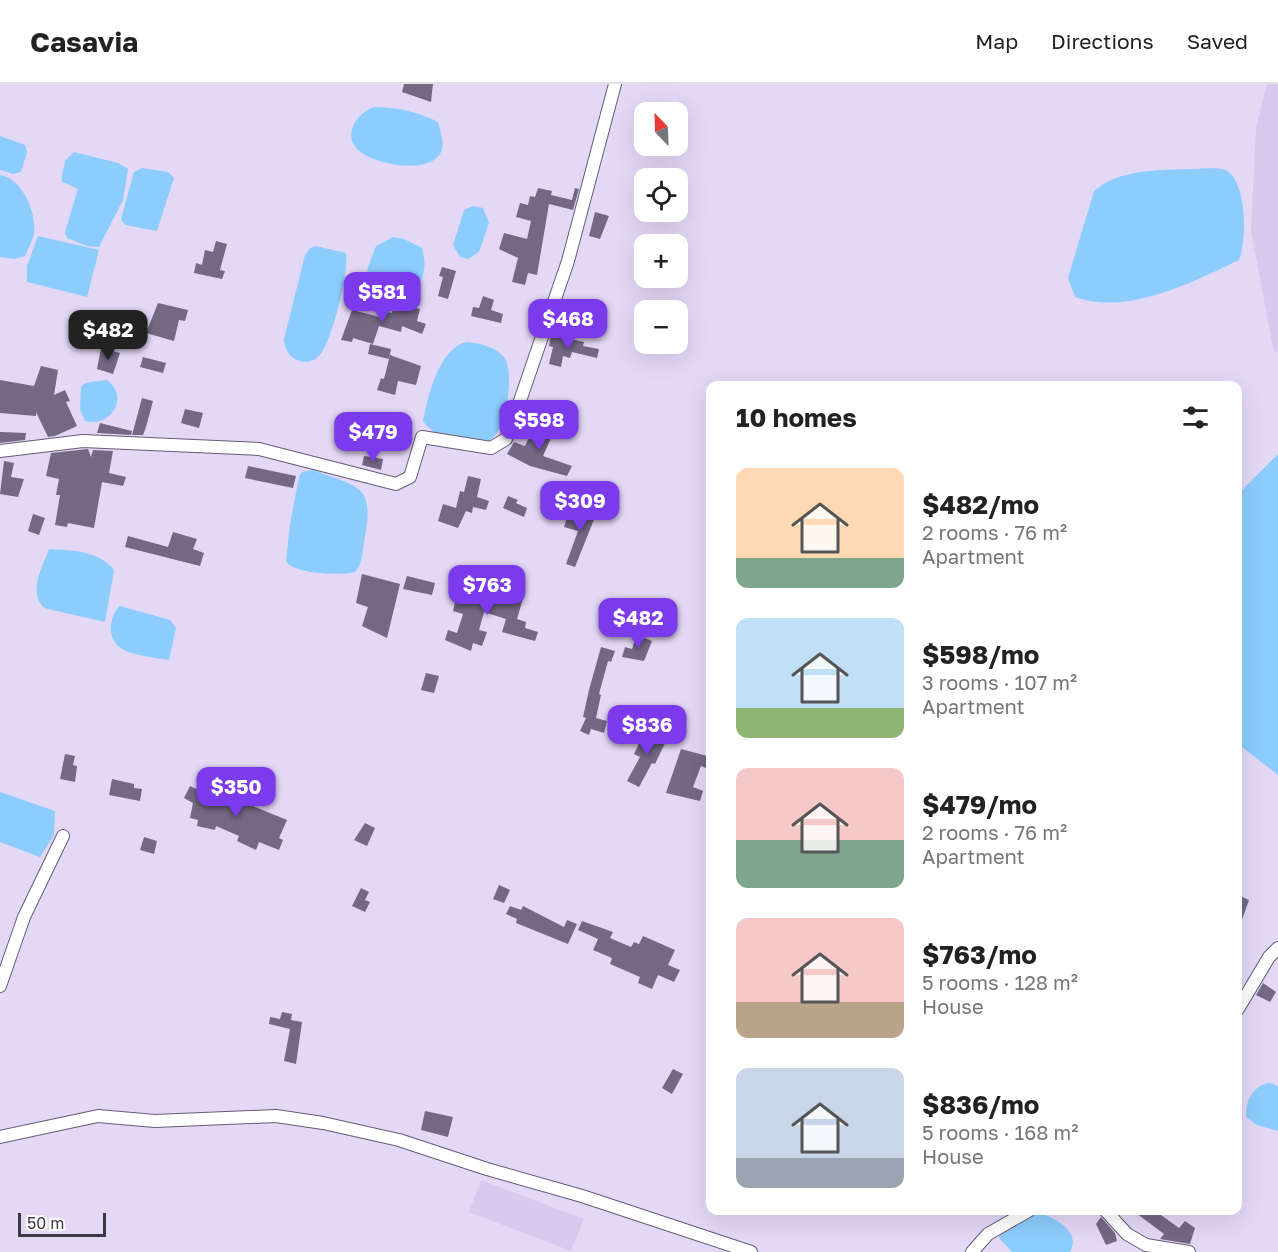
<!DOCTYPE html>
<meta charset="utf-8">
<style>
body{margin:0;font-family:"Golos Text",sans-serif;background:#f2f2f2;color:#222;height:100vh;display:flex;flex-direction:column;font-size:22px;white-space:nowrap}
*{box-sizing:border-box;margin:0}
p{font-size:20px;color:#767676}
.icon{flex:none;width:33px;height:33px;fill:none;stroke:currentColor;stroke-width:2;stroke-linecap:round;stroke-linejoin:round}
.map{position:relative;flex:1;overflow:hidden}
.side{position:absolute;left:706px;top:297px;width:536px;height:834px;display:flex;flex-direction:column;background:#fff;border-radius:12px;box-shadow:0 6px 24px #0002}
.side>*{flex:none}
.needle{width:39px;rotate:337deg}
.tools{position:absolute;left:634px;top:18px;display:grid;gap:12px}
.tools a{display:grid;place-items:center;width:54px;height:54px;border-radius:12px;background:#fff;box-shadow:0 6px 24px #0002;font-size:30px}
.scale{position:absolute;left:18px;bottom:15px;width:88px;box-sizing:border-box;padding-left:6px;border:3px solid #3c3844;border-top:0;font-size:16px;line-height:21px;white-space:nowrap;color:#3c3844;-webkit-text-stroke:4px #fff;paint-order:stroke}
.price{position:absolute;translate:-50% -51px;padding:0 14px;border-radius:12px;background:#7c3aed;color:#fff;font-size:20px;line-height:39px;filter:drop-shadow(0 2px 3px #0008)}
.price::after{content:'';position:absolute;left:50%;top:36px;width:18px;height:14px;margin-left:-9px;background:inherit;clip-path:polygon(0 0,100% 0,50% 100%)}
.price.selected{background:#222;color:#fff}
ul{padding:0;list-style:none}
li{display:flex;align-items:center;gap:18px;height:150px;padding:0 30px}
li span{display:grid;place-items:center;flex:none;width:168px;height:120px;border-radius:12px;color:#555}
li>.icon{margin-inline-start:auto}
span .icon{width:72px;height:72px;fill:#fffc;stroke-width:1}
li b{font-size:26px}
h2{display:flex;justify-content:space-between;align-items:center;height:72px;padding:0 30px;font-size:26px}
header{display:flex;align-items:center;gap:36px;box-sizing:border-box;height:84px;padding:0 30px;background:#fff;border-bottom:2px solid #e0e0e0}
header strong{font-size:28px}
nav{display:flex;gap:33px;margin-inline-start:auto;font-size:21px}
.map>svg:first-child{display:block}
.built{fill:#d8caee}
.water{fill:#8ccdfd}
.building{fill:#736983}
.lines{fill:none;stroke-linecap:round;stroke-linejoin:round}
.minor-casing{stroke:#655b75;stroke-width:14}
.minor{stroke:#fff;stroke-width:12}
</style>
<header>
<strong>Casavia</strong>
<nav><a>Map</a><a>Directions</a><a>Saved</a></nav>
</header>
<div class="map">
<svg width="1278" height="1168" viewBox="0 0 1278 1168">
<rect width="100%" height="100%" fill="#e4d8f7"/>
<g class="built">
<polygon points="1267,0 1278,0 1278,268 1274,269 1251,147 1256,43"/>
<polygon points="481,1096 584,1135 571,1167 469,1128"/>
</g>
<g class="water">
<path d="M374,23c21,0 45,5 64,15 2,9 8,22 2,32 -13,20 -61,11 -78,-1 -21,-14 -8,-39 12,-46z"/>
<polygon points="0,52 25,61 27,68 21,88 13,90 0,86"/>
<polygon points="74,68 118,79 128,85 123,116 99,163 87,162 67,154 65,148 78,105 61,97 65,77"/>
<polygon points="142,84 168,88 174,94 157,147 125,141 121,135 134,88"/>
<path d="M1213,84c5,1 10,0 14,3 20,12 20,69 12,89 -46,22 -112,56 -164,37l-7,-19 26,-87c29,-26 82,-20 119,-23z"/>
<path d="M0,91c22,3 37,38 34,59 -2,7 -6,15 -9,22l-11,3 -14,-2z"/>
<polygon points="473,122 483,124 489,139 479,168 468,175 460,173 453,161 464,126"/>
<polygon points="38,152 99,166 87,213 27,198 27,182"/>
<path d="M393,153l11,2 18,9c6,20 1,35 -13,50l-36,-6 -7,-9 2,-16 8,-21z"/>
<path d="M316,162l30,7c3,20 -13,82 -24,99 -11,18 -37,10 -38,-13l21,-84 5,-7z"/>
<path d="M466,258c13,1 30,5 38,15 11,15 3,73 -14,83 -11,6 -24,0 -36,-2 -14,-3 -23,-5 -31,-17 5,-26 16,-72 43,-79z"/>
<path d="M107,296c23,17 4,48 -22,41l-5,-11 1,-23 4,-4z"/>
<polygon points="1278,370 1278,691 1238,660 1238,410"/>
<path d="M313,386c43,17 62,13 52,66 -2,11 -2,27 -10,36 -13,4 -63,2 -69,-11l4,-37 9,-47 3,-5z"/>
<path d="M49,465c22,1 51,2 65,21l-9,52 -61,-14c-16,-18 -2,-39 5,-59z"/>
<path d="M120,522l50,14 6,8 -7,32c-13,-2 -30,-4 -43,-9 -19,-8 -19,-32 -6,-45z"/>
<polygon points="0,708 55,727 54,751 40,773 0,758"/>
<path d="M1270,999l8,3v45l-21,-6 -11,-8c-1,-16 8,-33 24,-34z"/>
<path d="M1037,1127c17,8 45,19 33,41h-58l-13,-14 1,-5 29,-20z"/>
</g>
<g class="building">
<polygon points="404,0 433,0 431,18 402,8"/>
<polygon points="538,104 552,107 551,111 572,116 575,104 579,105 573,126 549,120 537,191 528,189 525,201 512,198 518,174 499,165 504,149 527,155 531,137 516,133 520,119 528,121 530,112 535,113"/>
<polygon points="595,128 609,132 600,155 589,152"/>
<polygon points="216,157 227,160 220,186 225,187 222,195 194,189 196,179 202,181 205,166 213,168"/>
<polygon points="442,183 456,187 448,215 438,212 443,193 439,192"/>
<polygon points="483,212 494,216 491,226 503,230 501,239 471,232 473,223 479,224"/>
<polygon points="395,216 416,221 415,224 420,225 417,237 426,240 422,250 402,242 401,248 379,242 373,260 353,254 352,258 341,256 352,226 384,234 385,228 392,229"/>
<polygon points="158,219 188,226 185,237 179,236 174,257 146,249"/>
<polygon points="551,251 584,258 583,262 599,265 597,274 572,268 570,274 563,272 561,283 549,280 553,263 549,262"/>
<polygon points="370,260 391,265 389,275 368,270"/>
<polygon points="101,264 120,269 113,290 97,285"/>
<polygon points="390,271 421,282 416,301 398,297 395,311 377,306 381,294 384,295"/>
<polygon points="143,273 166,279 163,289 140,283"/>
<polygon points="41,282 58,286 54,311 65,306 70,317 66,318 77,342 55,352 48,353 36,328 36,332 0,329 0,296 34,302"/>
<polygon points="142,314 153,317 146,343 143,351 132,351"/>
<polygon points="185,325 203,329 199,344 181,339"/>
<polygon points="537,337 555,345 543,372 572,382 567,392 530,382 507,370 514,358 525,362"/>
<polygon points="100,339 132,347 131,351 97,349"/>
<polygon points="0,348 26,349 25,356 0,359"/>
<polygon points="88,365 91,373 93,366 113,367 109,389 126,393 123,402 102,398 94,444 68,439 67,443 55,441 60,411 56,411 59,395 46,392 51,369"/>
<polygon points="364,372 383,375 381,386 362,381"/>
<polygon points="4,377 14,379 11,393 24,395 18,413 0,410"/>
<polygon points="248,382 296,392 293,404 245,394"/>
<polygon points="468,392 481,395 477,413 489,417 486,426 473,423 472,429 466,427 458,444 438,437 443,420 456,424 460,407 464,408"/>
<polygon points="508,412 518,416 516,419 527,424 524,433 503,424"/>
<polygon points="589,420 599,423 575,483 566,480 578,447 564,443 568,430 584,436"/>
<polygon points="33,430 45,434 39,451 28,447"/>
<polygon points="173,448 197,455 193,465 204,469 200,482 125,463 128,452 168,463"/>
<polygon points="362,490 400,500 387,554 362,542 368,523 356,519"/>
<polygon points="407,492 435,499 432,511 403,505"/>
<polygon points="480,502 524,511 517,535 526,538 525,544 538,548 535,557 502,548 506,535 484,528 479,546 487,548 482,562 473,559 471,567 445,556 448,546 457,549 463,530 453,527 455,518 452,517 456,505 477,512"/>
<polygon points="637,551 652,557 644,577 622,573 625,563 632,565"/>
<polygon points="601,563 615,567 611,578 608,577 599,610 601,611 596,634 607,637 604,649 591,645 589,651 580,647 586,634 583,633 589,606"/>
<polygon points="426,589 439,592 434,609 421,606"/>
<polygon points="646,645 667,655 655,680 652,679 639,703 627,697 640,673 634,670"/>
<polygon points="681,665 711,673 711,686 701,682 693,703 703,707 700,717 666,709"/>
<polygon points="65,670 75,672 73,681 77,682 75,698 60,695"/>
<polygon points="112,695 134,700 134,704 142,705 140,717 109,711"/>
<polygon points="190,702 213,713 216,704 227,708 226,711 287,736 279,754 283,756 279,766 259,758 256,766 237,757 239,752 216,742 215,746 197,742 198,736 190,734 193,719 184,714"/>
<polygon points="365,739 375,744 367,762 354,756"/>
<polygon points="144,753 157,757 154,770 140,766"/>
<polygon points="499,801 510,806 504,819 493,815"/>
<polygon points="361,804 369,808 365,816 370,818 365,828 352,822"/>
<polygon points="1238,811 1249,816 1239,844 1238,844"/>
<polygon points="510,822 521,826 523,822 564,843 567,836 577,840 568,860 516,839 517,835 506,830"/>
<polygon points="582,837 613,848 610,854 631,863 634,858 639,860 643,852 675,866 668,881 680,886 674,898 658,891 652,905 638,899 640,893 610,880 612,874 593,866 598,855 578,846"/>
<polygon points="1263,899 1276,908 1270,918 1256,911"/>
<polygon points="282,928 292,930 291,936 302,938 296,980 284,977 290,945 269,940 270,933 280,935"/>
<polygon points="673,985 683,990 672,1010 662,1004"/>
<polygon points="425,1027 453,1033 448,1053 421,1046"/>
<polygon points="1132,1126 1154,1126 1179,1144 1185,1137 1195,1144 1190,1160 1160,1155 1164,1150"/>
<polygon points="1101,1133 1115,1149 1117,1157 1106,1161 1096,1140"/>
</g>
<g class="lines">
<defs>
<g id="minor">
<polyline points="0,367 83,357 259,365 396,400 410,393 422,353 491,364 506,355 511,343 568,177 615,0"/>
<polyline points="0,902 24,833 63,752"/>
<polyline points="1238,925 1269,873 1278,864"/>
<polyline points="0,1053 98,1032 155,1037 276,1032 323,1039 399,1056 487,1085 582,1112 751,1168"/>
<polyline points="1105,1126 1127,1150 1146,1161 1189,1168"/>
<polyline points="972,1168 988,1150 1030,1126"/>
</g>
</defs>
<use href="#minor" class="minor-casing"/>
<use href="#minor" class="minor"/>
</g>
</svg>
<div class="tools">
<a><svg class="needle" viewBox="-14 -14 28 28"><path d="M0-13l5 13h-10z" fill="#e53935"/><path d="M0 13l5-13h-10z" fill="#767676"/></svg></a>
<a><svg class="icon" aria-label="locate" viewBox="0 0 24 24"><circle cx="12" cy="12" r="6"/><path d="M12 2v4M12 18v4M2 12h4M18 12h4"/></svg></a>
<a>+</a>
<a>−</a>
</div>
<div class="scale">50 m</div>
<b class="price" style="left:382px;top:239px">$581</b>
<b class="price" style="left:568px;top:266px">$468</b>
<b class="price selected" style="left:108px;top:277px">$482</b>
<b class="price" style="left:539px;top:367px">$598</b>
<b class="price" style="left:373px;top:379px">$479</b>
<b class="price" style="left:580px;top:448px">$309</b>
<b class="price" style="left:487px;top:532px">$763</b>
<b class="price" style="left:638px;top:565px">$482</b>
<b class="price" style="left:647px;top:672px">$836</b>
<b class="price" style="left:236px;top:734px">$350</b>
<section class="side">
<h2>10 homes<svg class="icon" aria-label="filters" viewBox="0 0 24 24"><path d="M4 7h16M4 17h16"/><circle cx="9" cy="7" r="2"/><circle cx="15" cy="17" r="2"/></svg></h2>
<ul>
<li><span style="background:linear-gradient(#ffd9b3 75%,#7fa58c 0)"><svg class="icon" aria-label="home" viewBox="0 0 24 24"><path d="M3 11l9-7 9 7M6 9v11h12V9"/></svg></span><div><b>$482/mo</b><p>2 rooms · 76 m²</p><p>Apartment</p></div></li>
<li><span style="background:linear-gradient(#bfe0f5 75%,#8fb573 0)"><svg class="icon" aria-label="home" viewBox="0 0 24 24"><path d="M3 11l9-7 9 7M6 9v11h12V9"/></svg></span><div><b>$598/mo</b><p>3 rooms · 107 m²</p><p>Apartment</p></div></li>
<li><span style="background:linear-gradient(#f6c9c9 60%,#7fa58c 0)"><svg class="icon" aria-label="home" viewBox="0 0 24 24"><path d="M3 11l9-7 9 7M6 9v11h12V9"/></svg></span><div><b>$479/mo</b><p>2 rooms · 76 m²</p><p>Apartment</p></div></li>
<li><span style="background:linear-gradient(#f6c9c9 70%,#b9a48a 0)"><svg class="icon" aria-label="home" viewBox="0 0 24 24"><path d="M3 11l9-7 9 7M6 9v11h12V9"/></svg></span><div><b>$763/mo</b><p>5 rooms · 128 m²</p><p>House</p></div></li>
<li><span style="background:linear-gradient(#c9d6e8 75%,#9aa5b1 0)"><svg class="icon" aria-label="home" viewBox="0 0 24 24"><path d="M3 11l9-7 9 7M6 9v11h12V9"/></svg></span><div><b>$836/mo</b><p>5 rooms · 168 m²</p><p>House</p></div></li>
</ul>
</section>
</div>
